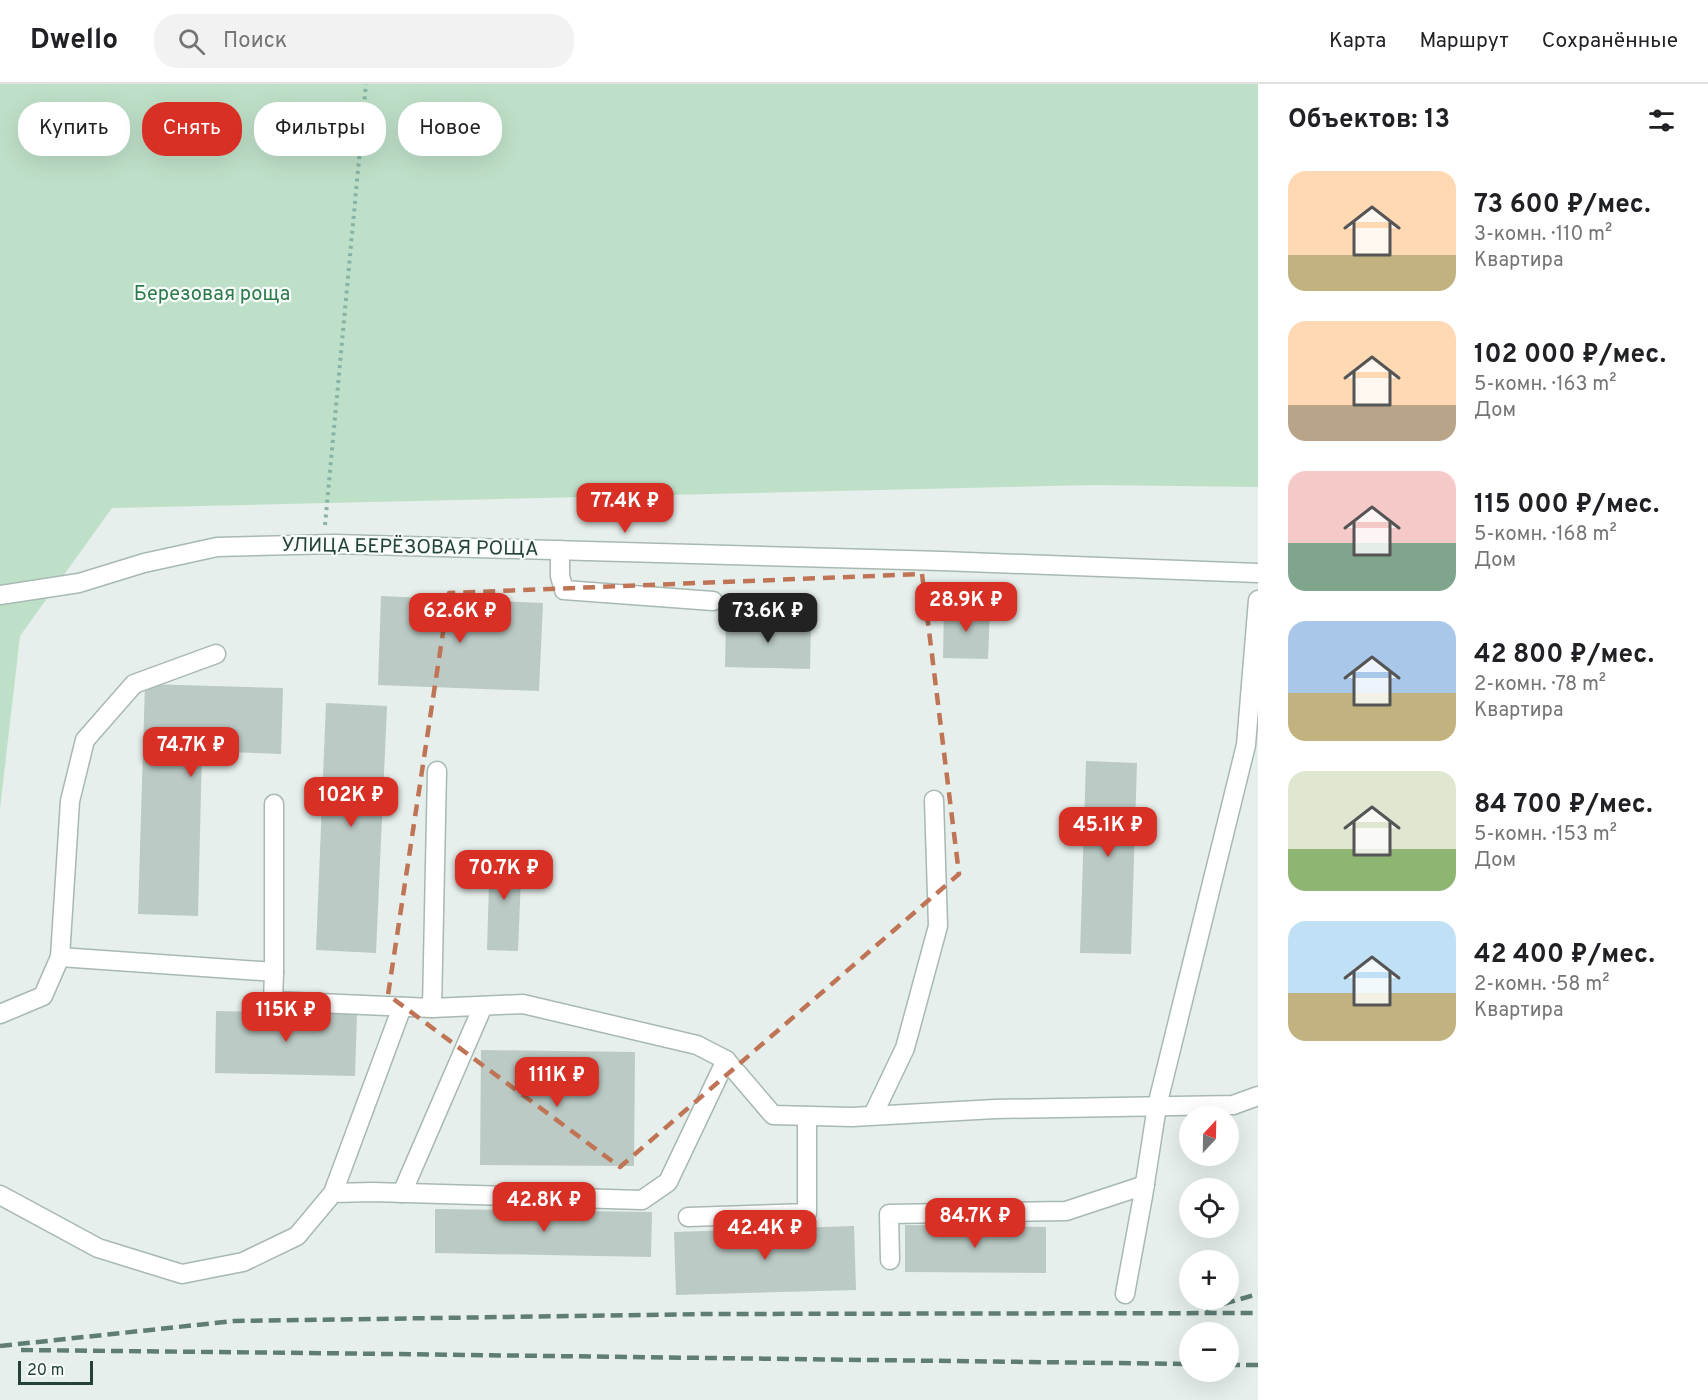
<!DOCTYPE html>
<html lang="ru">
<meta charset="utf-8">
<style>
body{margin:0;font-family:Overpass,sans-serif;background:#f2f2f2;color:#202124;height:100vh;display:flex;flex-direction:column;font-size:22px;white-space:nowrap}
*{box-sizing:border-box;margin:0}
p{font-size:20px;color:#757577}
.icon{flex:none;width:33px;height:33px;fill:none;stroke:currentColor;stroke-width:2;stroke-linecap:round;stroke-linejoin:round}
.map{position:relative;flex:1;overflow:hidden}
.details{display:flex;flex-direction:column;background:#fff;width:450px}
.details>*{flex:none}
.banner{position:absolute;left:18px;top:18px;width:570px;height:54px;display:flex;gap:12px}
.needle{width:39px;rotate:22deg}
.controls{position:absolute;left:1179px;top:1022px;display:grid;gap:12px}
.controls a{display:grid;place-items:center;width:60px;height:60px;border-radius:50%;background:#fff;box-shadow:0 6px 24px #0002;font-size:30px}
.scale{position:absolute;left:18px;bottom:15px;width:75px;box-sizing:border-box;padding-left:6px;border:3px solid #24423a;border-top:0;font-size:16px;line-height:21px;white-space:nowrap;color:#24423a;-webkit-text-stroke:4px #f7fbf9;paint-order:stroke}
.price{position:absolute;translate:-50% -51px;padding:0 14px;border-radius:12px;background:#d93025;color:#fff;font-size:20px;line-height:39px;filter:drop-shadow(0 2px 3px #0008)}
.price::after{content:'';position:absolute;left:50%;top:36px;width:18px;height:14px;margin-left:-9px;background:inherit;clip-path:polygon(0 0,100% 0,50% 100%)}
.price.current{background:#222;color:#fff}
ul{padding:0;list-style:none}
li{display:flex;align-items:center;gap:18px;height:150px;padding:0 30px}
li span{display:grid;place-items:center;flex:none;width:168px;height:120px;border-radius:18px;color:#555}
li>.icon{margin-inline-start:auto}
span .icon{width:72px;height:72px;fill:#fffc;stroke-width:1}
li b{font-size:26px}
h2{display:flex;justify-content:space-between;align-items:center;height:72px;padding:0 30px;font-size:26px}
.tag{padding:0 21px;border-radius:24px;background:#fff;box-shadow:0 6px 24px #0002;font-size:21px;line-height:54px}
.tag.current{background:#d93025;color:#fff}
header{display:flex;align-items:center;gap:36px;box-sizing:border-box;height:84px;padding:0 30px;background:#fff;border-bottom:2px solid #e0e0e0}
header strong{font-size:28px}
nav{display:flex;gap:33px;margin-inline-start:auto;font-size:21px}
.search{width:420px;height:54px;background:#f2f2f2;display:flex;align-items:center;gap:15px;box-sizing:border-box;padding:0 21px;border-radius:24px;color:#757577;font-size:22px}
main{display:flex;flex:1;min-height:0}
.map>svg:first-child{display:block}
.green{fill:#bfe0c8}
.building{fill:#bbcac4}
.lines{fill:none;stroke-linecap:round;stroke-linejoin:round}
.minor-casing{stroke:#a8b8b2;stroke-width:21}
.path{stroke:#86b3a5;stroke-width:4;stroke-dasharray:3 4.5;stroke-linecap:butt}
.minor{stroke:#fff;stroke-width:18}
.rail{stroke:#5f7d75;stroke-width:4.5;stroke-dasharray:12 6;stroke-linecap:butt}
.marked{fill:none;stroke:#c07456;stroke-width:4.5;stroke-dasharray:12 8;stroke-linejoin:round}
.labels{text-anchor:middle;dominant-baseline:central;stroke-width:4.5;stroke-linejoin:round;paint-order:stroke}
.park-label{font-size:20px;fill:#2d7a4b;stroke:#f7fbf9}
.street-label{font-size:20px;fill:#24423a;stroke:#f7fbf9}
</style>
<header>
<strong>Dwello</strong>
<div class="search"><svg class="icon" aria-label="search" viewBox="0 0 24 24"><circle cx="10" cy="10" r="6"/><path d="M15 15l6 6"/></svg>Поиск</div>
<nav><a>Карта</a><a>Маршрут</a><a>Сохранённые</a></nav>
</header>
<main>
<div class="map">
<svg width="1258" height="1316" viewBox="0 0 1258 1316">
<rect width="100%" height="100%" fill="#e6efeb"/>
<polygon class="green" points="0,0 1258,0 1258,403 1094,401 112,424 20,552 0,725"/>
<g class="building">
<polygon points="381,512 543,519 539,607 378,601"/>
<polygon points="944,523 990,524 988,575 943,574"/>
<polygon points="726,534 811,536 810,585 725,583"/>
<polygon points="145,600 283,604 281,670 202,667 198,832 138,830"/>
<polygon points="326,619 387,622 376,869 316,866"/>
<polygon points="1086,677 1137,679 1131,870 1080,869"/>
<polygon points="490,768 522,769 518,867 487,866"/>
<polygon points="216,927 357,930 355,992 215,989"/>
<polygon points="481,966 635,968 634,1082 480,1081"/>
<polygon points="435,1125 652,1128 651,1173 435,1169"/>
<polygon points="905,1141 1046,1143 1046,1189 905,1188"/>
<polygon points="854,1142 856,1206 676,1211 674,1148"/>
</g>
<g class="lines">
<defs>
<g id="minor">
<polyline points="560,466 560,492 564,506 713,517"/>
<polyline points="0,511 79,499 144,479 217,463 335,460 942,477 1258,489"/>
<polyline points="216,570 134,600 85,656 70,717 60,873 274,888 274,720"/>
<polyline points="274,888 273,917 432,924 437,687"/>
<polyline points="432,924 523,920 697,961 726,976 773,1031 852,1033 995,1025 1233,1021 1258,1012"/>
<polyline points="0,930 43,912 60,873"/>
<polyline points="873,1031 905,964 938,842 934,716"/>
<polyline points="333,1109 372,1108 642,1116 668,1098 726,976"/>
<polyline points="402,1109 483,922"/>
<polyline points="0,1111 98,1164 182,1190 243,1178 297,1152 333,1109 402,923"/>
<polyline points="688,1133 807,1129 807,1032"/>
<polyline points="890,1176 889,1130 1066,1127 1145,1101"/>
<polyline points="1125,1210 1143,1112 1157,1022 1246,661 1258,516"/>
</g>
</defs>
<use href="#minor" class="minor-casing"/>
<polyline class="path" points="325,441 366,0"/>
<use href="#minor" class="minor"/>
<g class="rail">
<polyline points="1206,1225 1258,1210"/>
<polyline points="0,1262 234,1237 708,1230 1258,1229"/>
<polyline points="21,1266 309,1269 1190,1280"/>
<polyline points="1228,1281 1258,1281"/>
</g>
</g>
<path class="marked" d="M922,490l37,300 -339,293 -232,-172 61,-402z"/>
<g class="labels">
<g class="park-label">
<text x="212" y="211">Березовая роща</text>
</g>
<g class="street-label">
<text transform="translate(410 464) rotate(1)">УЛИЦА БЕРЁЗОВАЯ РОЩА</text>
</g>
</g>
</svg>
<div class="controls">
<a><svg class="needle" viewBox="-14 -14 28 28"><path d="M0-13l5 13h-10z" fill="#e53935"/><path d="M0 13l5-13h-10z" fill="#757577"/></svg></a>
<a><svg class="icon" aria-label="locate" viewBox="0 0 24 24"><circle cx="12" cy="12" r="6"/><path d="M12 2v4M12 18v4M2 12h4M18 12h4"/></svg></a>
<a>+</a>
<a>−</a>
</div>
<div class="scale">20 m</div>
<b class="price" style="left:625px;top:450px">77.4K ₽</b>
<b class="price" style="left:966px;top:549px">28.9K ₽</b>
<b class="price" style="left:460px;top:560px">62.6K ₽</b>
<b class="price current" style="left:768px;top:560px">73.6K ₽</b>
<b class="price" style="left:191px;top:694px">74.7K ₽</b>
<b class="price" style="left:351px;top:744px">102K ₽</b>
<b class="price" style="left:1108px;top:774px">45.1K ₽</b>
<b class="price" style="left:504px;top:817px">70.7K ₽</b>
<b class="price" style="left:286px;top:959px">115K ₽</b>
<b class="price" style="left:557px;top:1024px">111K ₽</b>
<b class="price" style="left:544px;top:1149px">42.8K ₽</b>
<b class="price" style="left:975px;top:1165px">84.7K ₽</b>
<b class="price" style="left:765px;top:1177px">42.4K ₽</b>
<div class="banner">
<a class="tag">Купить</a>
<a class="tag current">Снять</a>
<a class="tag">Фильтры</a>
<a class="tag">Новое</a>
</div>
</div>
<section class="details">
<h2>Объектов: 13<svg class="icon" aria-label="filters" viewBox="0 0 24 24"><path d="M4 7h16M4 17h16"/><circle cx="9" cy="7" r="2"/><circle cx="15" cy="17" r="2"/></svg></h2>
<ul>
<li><span style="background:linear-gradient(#ffd9b3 70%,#c2b280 0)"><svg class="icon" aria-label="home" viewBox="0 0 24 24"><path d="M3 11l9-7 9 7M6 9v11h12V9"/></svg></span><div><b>73 600 ₽/мес.</b><p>3-комн. · 110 m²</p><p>Квартира</p></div></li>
<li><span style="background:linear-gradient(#ffd9b3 70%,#b9a48a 0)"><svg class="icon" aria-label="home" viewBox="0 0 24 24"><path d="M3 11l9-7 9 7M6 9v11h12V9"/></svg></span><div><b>102 000 ₽/мес.</b><p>5-комн. · 163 m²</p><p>Дом</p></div></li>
<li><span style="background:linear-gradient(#f6c9c9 60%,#7fa58c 0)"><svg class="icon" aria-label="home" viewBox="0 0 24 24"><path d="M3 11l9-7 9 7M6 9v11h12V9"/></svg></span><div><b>115 000 ₽/мес.</b><p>5-комн. · 168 m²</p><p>Дом</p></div></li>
<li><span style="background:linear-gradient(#a9c7e8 60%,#c2b280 0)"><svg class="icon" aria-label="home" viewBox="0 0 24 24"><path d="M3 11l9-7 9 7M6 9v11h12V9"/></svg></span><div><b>42 800 ₽/мес.</b><p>2-комн. · 78 m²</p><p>Квартира</p></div></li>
<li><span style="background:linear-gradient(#dfe7d0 65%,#8fb573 0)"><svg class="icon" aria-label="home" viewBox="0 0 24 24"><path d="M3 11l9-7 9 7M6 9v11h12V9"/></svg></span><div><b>84 700 ₽/мес.</b><p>5-комн. · 153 m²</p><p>Дом</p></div></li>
<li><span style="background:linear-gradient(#bfe0f5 60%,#c2b280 0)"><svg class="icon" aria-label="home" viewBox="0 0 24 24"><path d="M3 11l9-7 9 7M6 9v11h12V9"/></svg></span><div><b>42 400 ₽/мес.</b><p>2-комн. · 58 m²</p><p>Квартира</p></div></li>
</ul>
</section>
</main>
